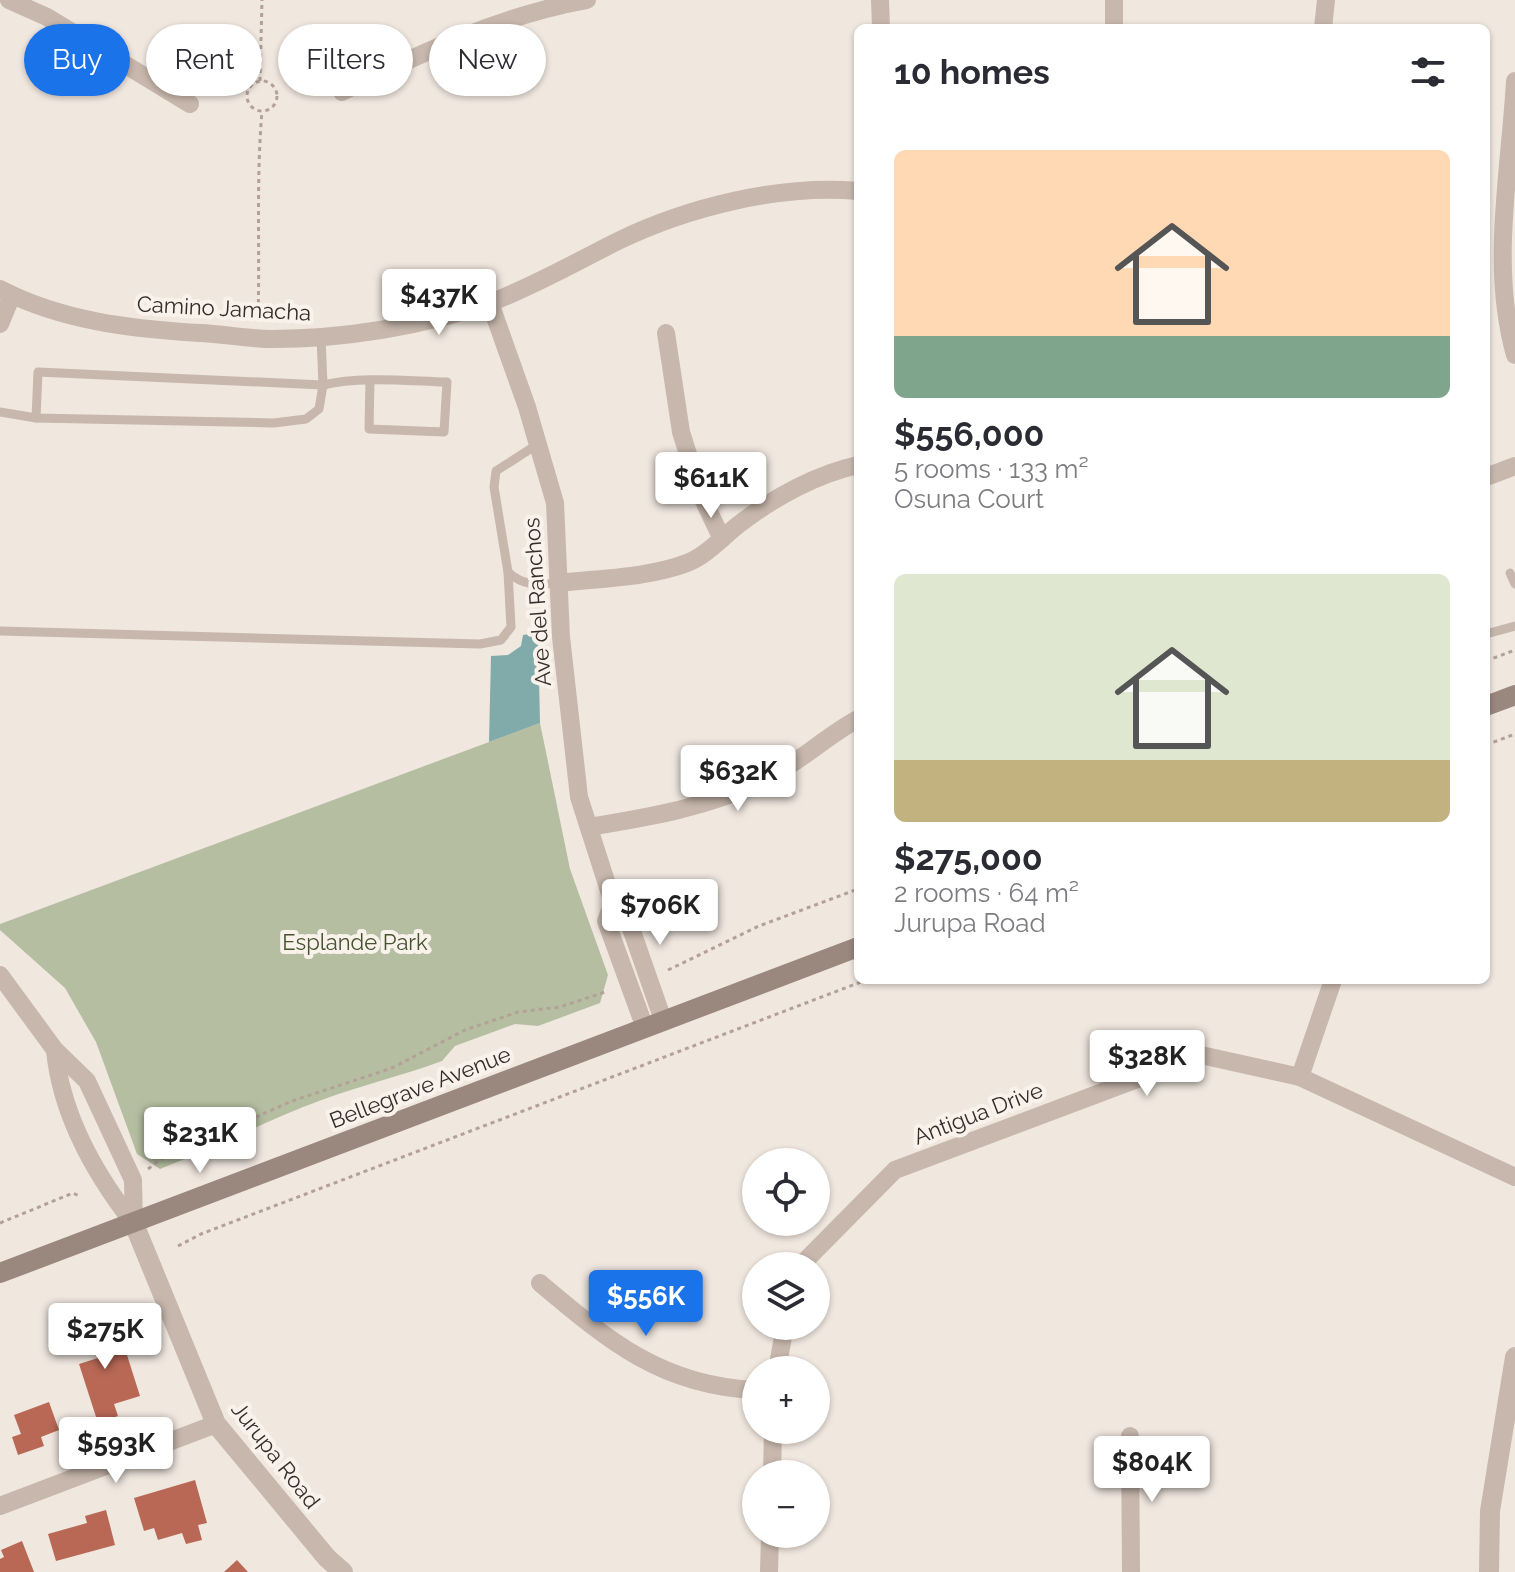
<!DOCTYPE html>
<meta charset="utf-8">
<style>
body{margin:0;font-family:Raleway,sans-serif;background:#f2f2f3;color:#2b2b33;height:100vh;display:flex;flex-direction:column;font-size:30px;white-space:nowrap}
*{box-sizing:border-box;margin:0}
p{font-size:26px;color:#7c7c81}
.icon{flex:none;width:44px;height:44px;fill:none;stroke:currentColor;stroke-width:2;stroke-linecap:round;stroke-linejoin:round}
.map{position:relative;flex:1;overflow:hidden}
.sheet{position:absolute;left:854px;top:24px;width:636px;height:960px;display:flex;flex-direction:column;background:#fff;border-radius:12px;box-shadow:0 2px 6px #0004}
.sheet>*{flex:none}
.guide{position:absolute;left:24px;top:24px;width:710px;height:72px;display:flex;gap:16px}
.tools{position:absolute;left:742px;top:1148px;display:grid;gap:16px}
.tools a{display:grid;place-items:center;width:88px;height:88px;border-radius:50%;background:#fff;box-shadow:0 2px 6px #0004;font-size:40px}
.price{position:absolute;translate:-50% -68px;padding:0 18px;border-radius:8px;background:#fff;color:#222;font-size:26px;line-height:52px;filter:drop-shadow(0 2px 4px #0008)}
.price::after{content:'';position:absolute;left:50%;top:48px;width:24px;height:18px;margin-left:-12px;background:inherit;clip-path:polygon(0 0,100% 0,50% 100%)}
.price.on{background:#1a73e8;color:#fff}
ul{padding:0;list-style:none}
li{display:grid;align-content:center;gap:16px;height:424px;padding:0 40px}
li span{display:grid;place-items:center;height:248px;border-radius:12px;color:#555}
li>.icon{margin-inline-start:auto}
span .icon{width:144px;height:144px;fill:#fffc;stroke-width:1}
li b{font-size:34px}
h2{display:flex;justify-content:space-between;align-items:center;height:96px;padding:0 40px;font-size:34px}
.tag{padding:0 28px;border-radius:36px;background:#fff;box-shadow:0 2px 6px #0004;font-size:28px;line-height:72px}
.tag.on{background:#1a73e8;color:#fff}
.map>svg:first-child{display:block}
.green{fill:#b5bea1}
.water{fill:#81aaaa}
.building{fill:#b86855}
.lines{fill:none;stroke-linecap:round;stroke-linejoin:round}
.path{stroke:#b3a197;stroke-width:3;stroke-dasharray:4 4;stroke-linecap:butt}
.service{stroke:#c7b7ac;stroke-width:9}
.minor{stroke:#c7b7ac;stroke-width:18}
.tertiary{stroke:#c7b7ac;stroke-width:20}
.secondary{stroke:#9a877e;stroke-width:20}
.labels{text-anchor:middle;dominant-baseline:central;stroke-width:8;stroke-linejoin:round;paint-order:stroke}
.street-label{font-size:22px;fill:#362d2a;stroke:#f8f2eb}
.park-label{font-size:22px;fill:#475231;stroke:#f8f2eb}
</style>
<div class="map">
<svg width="1515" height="1572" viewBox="0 0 1515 1572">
<rect width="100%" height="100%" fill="#f0e7df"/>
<path class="green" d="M540,723l30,146 38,106 -8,28 -62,23 -23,-2 -60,22 -13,15c-41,15 -83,25 -123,40 -54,20 -104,47 -159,68l-23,-15 -41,-112 -31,-54 -65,-58v-6z"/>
<polygon class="water" points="538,633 540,723 489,742 491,656 508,655 521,646 523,635"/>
<g class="building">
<polygon points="90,1319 97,1340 120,1333 140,1396 114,1404 118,1416 98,1423 79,1364 98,1358 93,1342 72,1349 66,1327"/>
<polygon points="49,1402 59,1430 41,1437 44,1446 18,1455 12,1437 21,1434 14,1415"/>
<polygon points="195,1480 207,1523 198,1525 202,1540 186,1544 182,1533 158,1540 154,1528 144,1531 134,1498"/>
<polygon points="106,1510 115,1545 56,1561 48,1534 87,1523 85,1516"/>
<polygon points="22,1541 34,1572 0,1572 0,1559 4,1557 1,1550"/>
<polygon points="237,1560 248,1572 224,1572"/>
</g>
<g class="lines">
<g class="path">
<circle cx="262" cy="96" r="15"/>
<polyline points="260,81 262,0"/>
<path d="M258,319c2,-70 -2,-138 4,-208"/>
<polyline points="1486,661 1515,650"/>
<polyline points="1486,745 1515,734"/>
<polyline points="668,970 759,926 858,889"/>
<polyline points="148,1169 163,1158 292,1101 392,1068 465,1030 518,1012 560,1007 608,991"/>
<polyline points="0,1223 73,1193 81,1197"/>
<polyline points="178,1246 201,1234 866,980"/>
</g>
<g class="service">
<polyline points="0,412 36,418 274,423 306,419 319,409 323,385 321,337"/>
<path d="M36,418l2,-46 285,13c39,-9 84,-4 124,-3l-3,50 -75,-3 1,-48"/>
<path d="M538,444l-42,27 -2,16 14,85c16,15 30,12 51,11"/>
<polyline points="1510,573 1515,584"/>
<polyline points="0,631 480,644 501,640 511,627 508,572"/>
<polyline points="1486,634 1515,626"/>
</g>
<g class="minor">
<polyline points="9,0 47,17 190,104"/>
<polyline points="880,0 881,28"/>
<polyline points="1114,0 1114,28"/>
<polyline points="1323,28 1326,0"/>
<path d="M1515,81c-5,90 -25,186 0,274"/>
<path d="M342,92c79,-39 157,-76 245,-92"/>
<path d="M0,289c61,32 132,40 200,44 24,1 48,6 72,6 70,0 154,-13 220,-37 44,-17 84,-40 126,-61 70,-34 163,-57 240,-50"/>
<polyline points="490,303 527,407 555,503 561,637 579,797 613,903 626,914 663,1020"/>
<polyline points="0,324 12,295"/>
<polyline points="666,333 681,432 701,495 722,539"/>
<polyline points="1486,477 1515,466"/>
<path d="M559,583c42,-5 88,-5 128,-20 21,-8 37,-28 55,-41 33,-25 75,-48 116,-57"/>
<path d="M589,827c61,-10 121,-20 177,-48 33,-16 60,-43 92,-60"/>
<polyline points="613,903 606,921 645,1028"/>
<polyline points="0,975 55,1050 87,1081 133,1180 134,1224"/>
<path d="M55,1050c6,64 39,123 79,174"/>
<polyline points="1300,1077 1333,980"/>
<polyline points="800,1266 895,1170 1201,1055 1300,1077 1515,1177"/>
<path d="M540,1283c69,58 122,103 216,107"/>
<polyline points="777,1370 785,1326"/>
<polyline points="1130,1436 1131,1572"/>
<polyline points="772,1474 773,1430"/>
<polyline points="0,1506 216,1424"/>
<polyline points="769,1572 770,1534"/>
</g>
<g class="tertiary">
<polyline points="134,1224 216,1424 327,1558 343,1572"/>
<polyline points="1489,1572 1490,1511 1515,1357"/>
</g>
<g class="secondary">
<polyline points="1486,706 1515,695"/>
<polyline points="0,1273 858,947"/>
</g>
</g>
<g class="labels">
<g class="street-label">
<text transform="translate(224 308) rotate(3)">Camino Jamacha</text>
<text transform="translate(537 602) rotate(-94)">Ave del Ranchos</text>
<text transform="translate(420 1087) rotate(-21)">Bellegrave Avenue</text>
<text transform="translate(978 1113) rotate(-21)">Antigua Drive</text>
<text transform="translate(276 1455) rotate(52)">Jurupa Road</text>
</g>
<g class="park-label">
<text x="355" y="942">Esplande Park</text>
</g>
</g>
</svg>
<div class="tools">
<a><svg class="icon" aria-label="locate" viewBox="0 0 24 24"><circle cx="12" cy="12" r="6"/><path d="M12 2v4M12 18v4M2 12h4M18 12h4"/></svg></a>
<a><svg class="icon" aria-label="layers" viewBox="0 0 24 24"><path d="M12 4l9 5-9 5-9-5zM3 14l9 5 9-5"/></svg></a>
<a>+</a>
<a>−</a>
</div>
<b class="price" style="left:439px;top:337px">$437K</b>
<b class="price" style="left:711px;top:520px">$611K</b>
<b class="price" style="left:738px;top:813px">$632K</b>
<b class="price" style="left:660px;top:947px">$706K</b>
<b class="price" style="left:1147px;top:1098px">$328K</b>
<b class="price" style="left:200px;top:1175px">$231K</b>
<b class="price on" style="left:646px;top:1338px">$556K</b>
<b class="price" style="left:105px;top:1371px">$275K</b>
<b class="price" style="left:116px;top:1485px">$593K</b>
<b class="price" style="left:1152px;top:1504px">$804K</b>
<div class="guide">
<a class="tag on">Buy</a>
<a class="tag">Rent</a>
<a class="tag">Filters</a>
<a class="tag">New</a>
</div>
<section class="sheet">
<h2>10 homes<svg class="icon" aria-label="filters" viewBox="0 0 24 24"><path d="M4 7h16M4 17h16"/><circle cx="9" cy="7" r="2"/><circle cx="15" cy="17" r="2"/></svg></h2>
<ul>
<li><span style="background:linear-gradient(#ffd9b3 75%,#7fa58c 0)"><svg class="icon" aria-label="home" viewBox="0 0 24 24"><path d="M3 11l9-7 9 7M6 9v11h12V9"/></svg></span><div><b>$556,000</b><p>5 rooms · 133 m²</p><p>Osuna Court</p></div></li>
<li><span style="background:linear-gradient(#dfe7d0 75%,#c2b280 0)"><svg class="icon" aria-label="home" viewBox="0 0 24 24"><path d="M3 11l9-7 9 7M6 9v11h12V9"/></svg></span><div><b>$275,000</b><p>2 rooms · 64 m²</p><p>Jurupa Road</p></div></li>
</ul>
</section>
</div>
